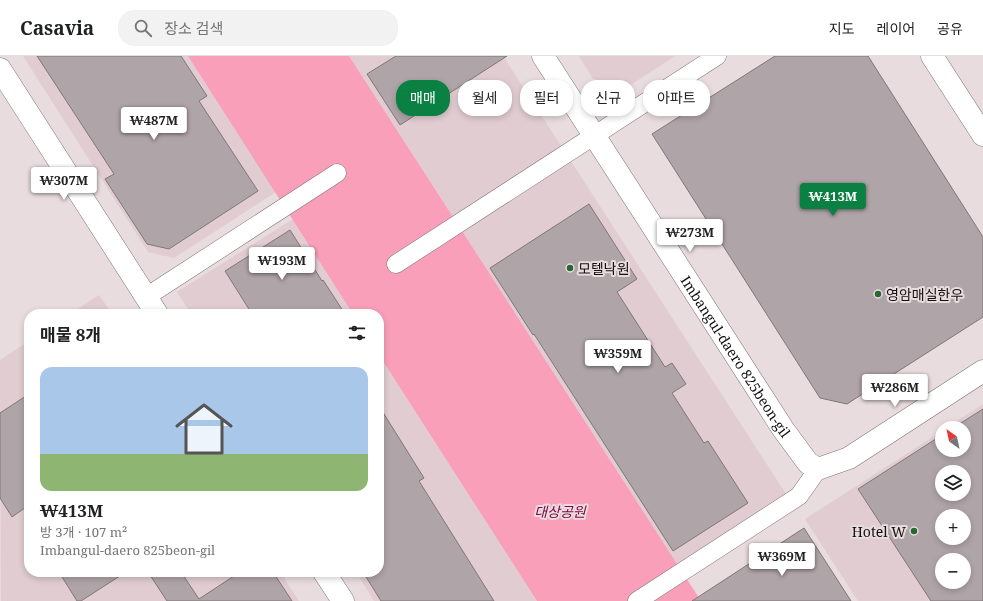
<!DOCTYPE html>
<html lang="ko">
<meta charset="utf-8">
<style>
body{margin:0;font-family:"Noto Serif","Noto Sans KR",serif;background:#f2f2f2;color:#202124;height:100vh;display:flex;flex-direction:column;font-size:15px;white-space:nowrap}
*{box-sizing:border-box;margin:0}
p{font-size:13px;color:#757577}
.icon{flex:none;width:22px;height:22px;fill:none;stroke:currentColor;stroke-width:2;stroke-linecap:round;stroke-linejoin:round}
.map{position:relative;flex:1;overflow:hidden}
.sheet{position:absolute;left:24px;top:253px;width:360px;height:268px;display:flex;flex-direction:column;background:#fff;border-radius:16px;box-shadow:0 2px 6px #0003}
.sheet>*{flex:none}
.guide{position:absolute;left:396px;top:24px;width:380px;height:36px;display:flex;gap:8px}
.needle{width:26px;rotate:327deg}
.tools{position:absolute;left:935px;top:365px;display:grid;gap:8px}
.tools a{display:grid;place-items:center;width:36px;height:36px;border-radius:50%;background:#fff;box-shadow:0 2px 6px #0003;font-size:20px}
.price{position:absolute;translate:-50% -34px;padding:0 9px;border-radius:4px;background:#fff;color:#222;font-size:13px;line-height:26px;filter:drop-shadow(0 1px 2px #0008)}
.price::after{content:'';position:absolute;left:50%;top:24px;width:12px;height:9px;margin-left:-6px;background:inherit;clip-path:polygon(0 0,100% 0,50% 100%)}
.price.on{background:#0b8043;color:#fff}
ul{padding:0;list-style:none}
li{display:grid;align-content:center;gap:8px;height:212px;padding:0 16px}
li span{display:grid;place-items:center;height:124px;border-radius:12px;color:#555}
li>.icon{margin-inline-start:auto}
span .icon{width:72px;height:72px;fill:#fffc;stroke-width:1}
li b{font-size:17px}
h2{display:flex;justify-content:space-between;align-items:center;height:48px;padding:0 16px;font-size:17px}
.tag{padding:0 14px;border-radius:16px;background:#fff;box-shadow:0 2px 6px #0003;font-size:14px;line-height:36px}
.tag.on{background:#0b8043;color:#fff}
header{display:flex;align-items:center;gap:24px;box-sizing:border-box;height:56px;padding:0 20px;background:#fff;border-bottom:1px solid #e0e0e0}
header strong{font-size:19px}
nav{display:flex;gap:22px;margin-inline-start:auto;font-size:14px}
.search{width:280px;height:36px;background:#f2f2f2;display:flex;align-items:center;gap:10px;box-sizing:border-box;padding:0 14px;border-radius:16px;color:#757577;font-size:15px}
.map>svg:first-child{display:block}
.built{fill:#e0ccd1;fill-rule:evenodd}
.green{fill:#f99fba}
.building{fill:#afa4a7;stroke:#807678;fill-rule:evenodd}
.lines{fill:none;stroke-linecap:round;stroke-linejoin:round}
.pedestrian-casing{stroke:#807679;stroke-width:19}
.minor-casing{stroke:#807679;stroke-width:23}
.tertiary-casing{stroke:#807679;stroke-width:23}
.pedestrian{stroke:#fff;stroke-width:18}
.minor{stroke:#fff;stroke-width:22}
.tertiary{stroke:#fff;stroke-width:22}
.poi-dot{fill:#276831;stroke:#e8dcdf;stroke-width:1.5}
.labels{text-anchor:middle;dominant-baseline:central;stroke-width:4;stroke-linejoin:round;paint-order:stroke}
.poi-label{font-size:14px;fill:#141011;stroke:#e8dcdf;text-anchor:start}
.street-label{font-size:14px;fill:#141011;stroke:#e8dcdf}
.park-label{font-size:14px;font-style:italic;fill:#800742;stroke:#e8dcdf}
</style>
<header>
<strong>Casavia</strong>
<div class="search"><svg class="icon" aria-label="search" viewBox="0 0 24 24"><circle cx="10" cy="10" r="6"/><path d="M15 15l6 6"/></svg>장소 검색</div>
<nav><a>지도</a><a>레이어</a><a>공유</a></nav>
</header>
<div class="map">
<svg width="983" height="545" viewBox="0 0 983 545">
<rect width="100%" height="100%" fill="#e8dcdf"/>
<g class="built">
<polygon points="23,0 188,0 276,136 174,202 148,196"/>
<polygon points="349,0 503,0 786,438 677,508"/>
<polygon points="579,0 675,0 629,30 593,23"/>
<polygon points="293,163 353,258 191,258 177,236"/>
<polygon points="99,239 112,258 70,258"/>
<polygon points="29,285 29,516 280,516 299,545 1,545 0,304"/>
<polygon points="379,299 537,545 374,545 356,516 379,516"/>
<path d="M983,348v197h-125l-53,-82 137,-88v19h22v-22h-18zM942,416h22v22h-22zM942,460h22v22h-22zM942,504h22v22h-22z"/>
</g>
<polygon class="green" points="188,0 349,0 701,545 537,545 379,299 379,258 353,258"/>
<g class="building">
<polygon points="37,0 181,0 207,40 199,45 258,135 169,193 147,188 105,123 114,118"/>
<polygon points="396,0 507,0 400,69 367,18"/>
<polygon points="775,0 868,0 983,181 983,261 847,348 820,342 652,78"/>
<polygon points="589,148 637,223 617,236 665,311 672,307 686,328 672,337 704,387 708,385 748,447 673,495 534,278 533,279 490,212"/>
<polygon points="290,174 322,225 323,224 345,258 252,258 225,215"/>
<polygon points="29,338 29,449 12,461 0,442 0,357"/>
<polygon points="379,350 424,422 419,425 494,545 381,545 363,516 379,516"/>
<path d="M983,353v192h-52l-73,-112 84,-54v15h22v-22h-11zM942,416h22v22h-22zM942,460h22v22h-22zM942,504h22v22h-22z"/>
<polygon points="804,472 851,545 692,545"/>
<polygon points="59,516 126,516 81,545 77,545"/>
<polygon points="148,516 181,516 199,543 240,516 273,516 292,545 167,545"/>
</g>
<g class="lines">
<defs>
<g id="pedestrian">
<polyline points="396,208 717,0"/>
<polyline points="146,241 337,117"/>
<polyline points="637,545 799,440 818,413"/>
</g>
<g id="minor">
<path id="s1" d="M543,0l240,373 25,34 10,6 31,-11 134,-87"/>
<polyline points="0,13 157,258"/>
<polyline points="324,516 343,545"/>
</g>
<polyline id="tertiary" points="932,0 983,79"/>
</defs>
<use href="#pedestrian" class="pedestrian-casing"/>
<use href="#minor" class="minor-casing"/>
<use href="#tertiary" class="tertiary-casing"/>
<use href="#pedestrian" class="pedestrian"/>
<use href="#minor" class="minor"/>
<use href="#tertiary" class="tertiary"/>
</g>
<g class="poi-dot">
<circle cx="570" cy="212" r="4"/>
<circle cx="878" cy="238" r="4"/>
<circle cx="914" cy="475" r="4"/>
</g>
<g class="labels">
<g class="poi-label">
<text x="578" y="212">모텔낙원</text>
<text x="886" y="238">영암매실한우</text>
<text x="906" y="475" text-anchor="end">Hotel W</text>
</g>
<g class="street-label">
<text stroke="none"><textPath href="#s1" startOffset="357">Imbangul-daero 825beon-gil</textPath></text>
</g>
<g class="park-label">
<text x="560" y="455">대상공원</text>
</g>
</g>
</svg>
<div class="tools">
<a><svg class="needle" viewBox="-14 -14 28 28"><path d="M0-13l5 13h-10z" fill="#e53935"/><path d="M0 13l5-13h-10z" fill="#757577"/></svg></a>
<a><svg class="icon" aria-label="layers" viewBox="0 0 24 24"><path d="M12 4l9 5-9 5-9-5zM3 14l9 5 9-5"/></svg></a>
<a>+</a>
<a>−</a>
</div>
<b class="price" style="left:154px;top:85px">₩487M</b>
<b class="price" style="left:64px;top:145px">₩307M</b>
<b class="price on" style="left:833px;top:161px">₩413M</b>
<b class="price" style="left:690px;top:197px">₩273M</b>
<b class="price" style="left:282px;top:225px">₩193M</b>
<b class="price" style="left:618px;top:318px">₩359M</b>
<b class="price" style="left:895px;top:352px">₩286M</b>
<b class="price" style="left:782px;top:521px">₩369M</b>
<div class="guide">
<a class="tag on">매매</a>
<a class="tag">월세</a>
<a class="tag">필터</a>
<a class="tag">신규</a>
<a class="tag">아파트</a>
</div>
<section class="sheet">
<h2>매물 8개<svg class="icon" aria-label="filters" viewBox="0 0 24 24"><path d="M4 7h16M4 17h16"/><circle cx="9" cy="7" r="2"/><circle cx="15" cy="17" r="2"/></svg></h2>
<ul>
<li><span style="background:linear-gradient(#a9c7e8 70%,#8fb573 0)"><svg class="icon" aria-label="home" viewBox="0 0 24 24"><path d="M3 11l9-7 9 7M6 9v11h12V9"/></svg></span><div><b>₩413M</b><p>방 3개 · 107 m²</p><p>Imbangul-daero 825beon-gil</p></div></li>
</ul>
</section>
</div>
